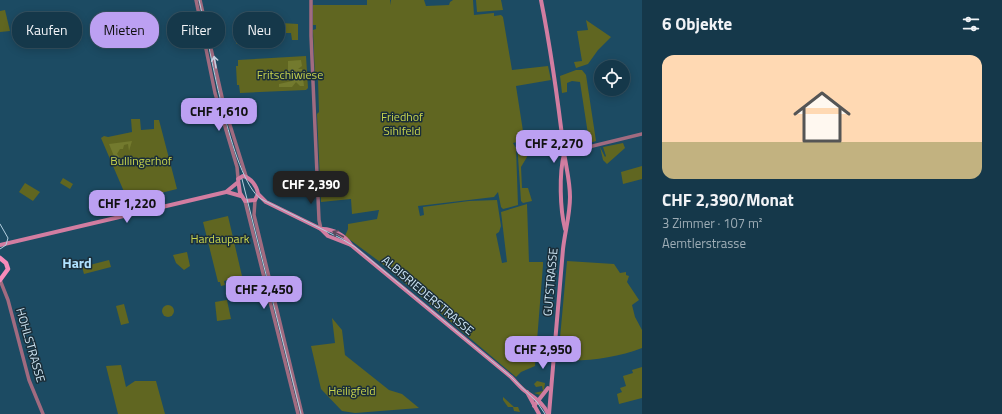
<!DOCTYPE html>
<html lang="de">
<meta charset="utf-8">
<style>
body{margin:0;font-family:"Titillium Web",sans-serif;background:#1e3f51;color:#f1f3f6;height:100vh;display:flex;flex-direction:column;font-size:15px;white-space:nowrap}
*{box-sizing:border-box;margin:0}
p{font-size:13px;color:#9dacb5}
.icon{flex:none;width:22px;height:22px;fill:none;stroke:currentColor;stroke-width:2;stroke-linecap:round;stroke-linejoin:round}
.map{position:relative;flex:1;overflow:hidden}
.side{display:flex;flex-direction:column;background:#15384a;width:360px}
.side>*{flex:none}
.guide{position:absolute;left:12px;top:12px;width:380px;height:36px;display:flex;gap:8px}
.tools{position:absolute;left:594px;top:60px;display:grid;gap:8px}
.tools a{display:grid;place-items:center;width:36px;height:36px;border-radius:50%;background:#15384a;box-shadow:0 2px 10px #0003,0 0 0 1px #345262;font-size:20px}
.price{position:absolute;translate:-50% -34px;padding:0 9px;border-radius:8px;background:#bca0f2;color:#111;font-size:13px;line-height:26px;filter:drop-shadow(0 1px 2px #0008)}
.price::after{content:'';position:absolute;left:50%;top:24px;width:12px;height:9px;margin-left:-6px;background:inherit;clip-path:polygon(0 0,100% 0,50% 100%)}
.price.selected{background:#222;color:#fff}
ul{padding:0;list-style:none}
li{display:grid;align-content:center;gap:8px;height:212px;padding:0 20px}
li span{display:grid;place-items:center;height:124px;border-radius:12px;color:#555}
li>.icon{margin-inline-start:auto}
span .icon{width:72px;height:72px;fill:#fffc;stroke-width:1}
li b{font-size:17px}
h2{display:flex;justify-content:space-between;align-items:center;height:48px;padding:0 20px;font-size:17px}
.chip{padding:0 14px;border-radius:16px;background:#15384a;box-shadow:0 2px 10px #0003,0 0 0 1px #345262;font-size:14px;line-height:36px}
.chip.selected{background:#bca0f2;color:#111}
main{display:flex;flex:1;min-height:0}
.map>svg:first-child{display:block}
.green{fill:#606621}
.forest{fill:#737a2e}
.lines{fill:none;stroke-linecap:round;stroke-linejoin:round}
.tertiary{stroke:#a16b80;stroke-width:3.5}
.secondary{stroke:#d27da1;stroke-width:4}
.primary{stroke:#f88bb9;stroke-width:4.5}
.tram{stroke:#b4cfdf;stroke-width:1}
.oneway{stroke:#c6cede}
.oneway2{stroke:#5b4a5d}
.labels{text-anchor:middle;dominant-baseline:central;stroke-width:3;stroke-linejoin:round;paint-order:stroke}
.park-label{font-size:12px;fill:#c8d44d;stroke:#1b2e39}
.street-label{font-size:12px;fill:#cfe7f5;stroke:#1b2e39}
.quarter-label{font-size:14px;font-weight:bold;fill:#b0e1fe;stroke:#1b2e39}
</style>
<main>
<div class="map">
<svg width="642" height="414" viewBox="0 0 642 414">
<rect width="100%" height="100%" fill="#1c4b63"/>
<g class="green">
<polygon points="367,0 390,0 391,5 391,0 424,0 426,6 449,5 450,2 453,0 473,0 474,15 494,13 494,16 501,15 503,17 512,70 548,66 551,80 516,86 527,157 521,167 522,188 528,188 532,201 523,203 521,201 517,142 513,143 516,148 518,205 503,209 501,207 498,192 494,197 418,206 420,216 424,215 423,207 469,201 497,200 501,226 499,232 496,234 502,263 507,262 501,212 527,204 529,262 543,262 543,265 535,366 521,372 516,377 380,262 345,236 348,229 348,224 377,219 379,210 352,214 351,199 321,202 317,114 319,112 318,79 315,77 313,30 316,29 316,25 313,25 313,5 367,5"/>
<polygon points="476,0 501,0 503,10 477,12"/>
<polygon points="5,10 10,31 0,32 0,11"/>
<polygon points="586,20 611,37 598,50 588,64 576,68 574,62 582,61 577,31 588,30"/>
<polygon points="237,21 255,22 256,42 236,44"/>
<polygon points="281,23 298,24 298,40 292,40 291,33 282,33"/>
<polygon points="306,56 308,88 306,90 240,93 239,85 237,85 236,66 238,66 238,60"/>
<polygon points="576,70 582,70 586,75 596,141 583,145 582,142 589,141 580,82 572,81 567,83 567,92 562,93 560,76"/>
<polygon points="131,119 140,119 141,130 154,129 154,120 159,120 177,189 128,201 101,138 104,136 108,137 132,132"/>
<polygon points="623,143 625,148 607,164 603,160 600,147 605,157 606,156 603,147"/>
<polygon points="642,166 642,179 623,184 621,172"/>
<polygon points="63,178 73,184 70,189 60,183"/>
<polygon points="25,183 40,192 33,201 19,192"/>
<polygon points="228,216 242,276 224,281 225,285 221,286 220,282 218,282 203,222"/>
<polygon points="187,252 190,266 184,270 176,263 173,255"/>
<polygon points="109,260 111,267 84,274 82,267"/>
<path d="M567,261l47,3 6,9 6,-1v3l3,1 -2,6 12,18 -7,5 3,12 7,13v18c-26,10 -56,14 -84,12z"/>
<polygon points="227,300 231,319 217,321 215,302"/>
<polygon points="124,304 129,323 121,325 116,306"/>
<circle cx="168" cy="311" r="6"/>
<polygon points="332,318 342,330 345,355 389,390 402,394 419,408 355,413 342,411 321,389 311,346 335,343"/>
<polygon points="121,365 126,387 135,381 156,381 165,414 118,414 106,366"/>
<polygon points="642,367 642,398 619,404 617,394 622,392 620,388 626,386 623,376 633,373 632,370"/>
<polygon points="537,381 545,383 544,390 540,395 534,393 543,391 542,386 536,387 534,384"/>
<polygon points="503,397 514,407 518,407 520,412 514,411 513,407 508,407 503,400"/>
</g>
<g class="forest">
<polygon points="301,60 302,66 298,69 302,69 304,86 300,86 296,82 292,87 279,87 279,84 292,81 295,75 293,73 288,73 288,61"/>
<polygon points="132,141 129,151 128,144 124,145 123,149 120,149 117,154 121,159 126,157 118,166 109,144"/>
</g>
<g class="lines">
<g class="tertiary">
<polyline points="196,0 215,93 237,167 238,178"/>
<polyline points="200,0 224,106 246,176"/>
<polyline points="311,0 311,36 319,220 321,229"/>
<polyline points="564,153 642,134"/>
<polyline points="255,200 254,215 302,414"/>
<polyline points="245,201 298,414"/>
<polyline points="0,280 8,300 29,380 43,414"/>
</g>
<g class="secondary">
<path d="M541,0c10,50 17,101 23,152 2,15 6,29 6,45 0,18 -5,34 -7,52l-14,165"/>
<path d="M564,154c-5,20 -4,55 1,75"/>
<path d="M243,176c8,2 14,10 15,18l-3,6 -10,1 -5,-8 -2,-14z"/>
<polyline points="227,192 241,196"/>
<path d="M258,194l8,8 55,27c11,-1 25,7 30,16l160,132c5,5 9,10 14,14 9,7 18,11 23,23"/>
<polyline points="321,229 328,236 351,245"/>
<polyline points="0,245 226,192 237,183"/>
<polyline points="527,392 539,414"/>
<polyline points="534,406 548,388"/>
</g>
<polyline class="primary" points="0,258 6,263 8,269 0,280"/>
<g class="tram">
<path d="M199,0c10,41 31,177 62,199l81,40 13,8 155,129 27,26 8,12"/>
<polyline points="242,179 301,414"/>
<polyline points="0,224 8,238 6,245 0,249"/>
</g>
</g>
<defs><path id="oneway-shaft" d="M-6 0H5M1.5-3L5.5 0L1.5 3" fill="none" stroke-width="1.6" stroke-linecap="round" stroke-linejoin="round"/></defs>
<use class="oneway" href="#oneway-shaft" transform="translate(215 62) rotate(-100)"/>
<use class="oneway2" href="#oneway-shaft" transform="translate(338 234) rotate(-152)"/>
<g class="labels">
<g class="park-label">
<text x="290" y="74">Fritschiwiese</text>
<text x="402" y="116">Friedhof<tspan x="402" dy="14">Sihlfeld</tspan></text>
<text x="141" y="160">Bullingerhof</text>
<text x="220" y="238">Hardaupark</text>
<text x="352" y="390">Heiligfeld</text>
</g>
<g class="street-label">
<text transform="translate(550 282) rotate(-85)">GUTSTRASSE</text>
<text transform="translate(428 295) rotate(40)">ALBISRIEDERSTRASSE</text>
<text transform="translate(31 345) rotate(74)">HOHLSTRASSE</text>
</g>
<g class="quarter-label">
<text x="77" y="262">Hard</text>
</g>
</g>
</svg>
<div class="tools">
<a><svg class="icon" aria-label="locate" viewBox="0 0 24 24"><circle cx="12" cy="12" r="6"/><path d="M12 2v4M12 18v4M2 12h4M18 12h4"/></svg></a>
</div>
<b class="price" style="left:219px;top:132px">CHF 1,610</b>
<b class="price" style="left:554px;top:164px">CHF 2,270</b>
<b class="price selected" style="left:311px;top:205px">CHF 2,390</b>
<b class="price" style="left:127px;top:224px">CHF 1,220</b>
<b class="price" style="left:264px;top:310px">CHF 2,450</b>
<b class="price" style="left:543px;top:370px">CHF 2,950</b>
<div class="guide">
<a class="chip">Kaufen</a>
<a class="chip selected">Mieten</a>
<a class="chip">Filter</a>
<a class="chip">Neu</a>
</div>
</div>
<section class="side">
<h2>6 Objekte<svg class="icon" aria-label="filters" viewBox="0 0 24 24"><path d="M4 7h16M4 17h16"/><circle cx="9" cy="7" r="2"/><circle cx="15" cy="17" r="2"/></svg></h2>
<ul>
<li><span style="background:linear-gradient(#ffd9b3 70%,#c2b280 0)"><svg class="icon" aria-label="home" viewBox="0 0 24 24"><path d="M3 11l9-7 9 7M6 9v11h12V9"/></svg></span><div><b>CHF 2,390/Monat</b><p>3 Zimmer · 107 m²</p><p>Aemtlerstrasse</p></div></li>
</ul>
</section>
</main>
